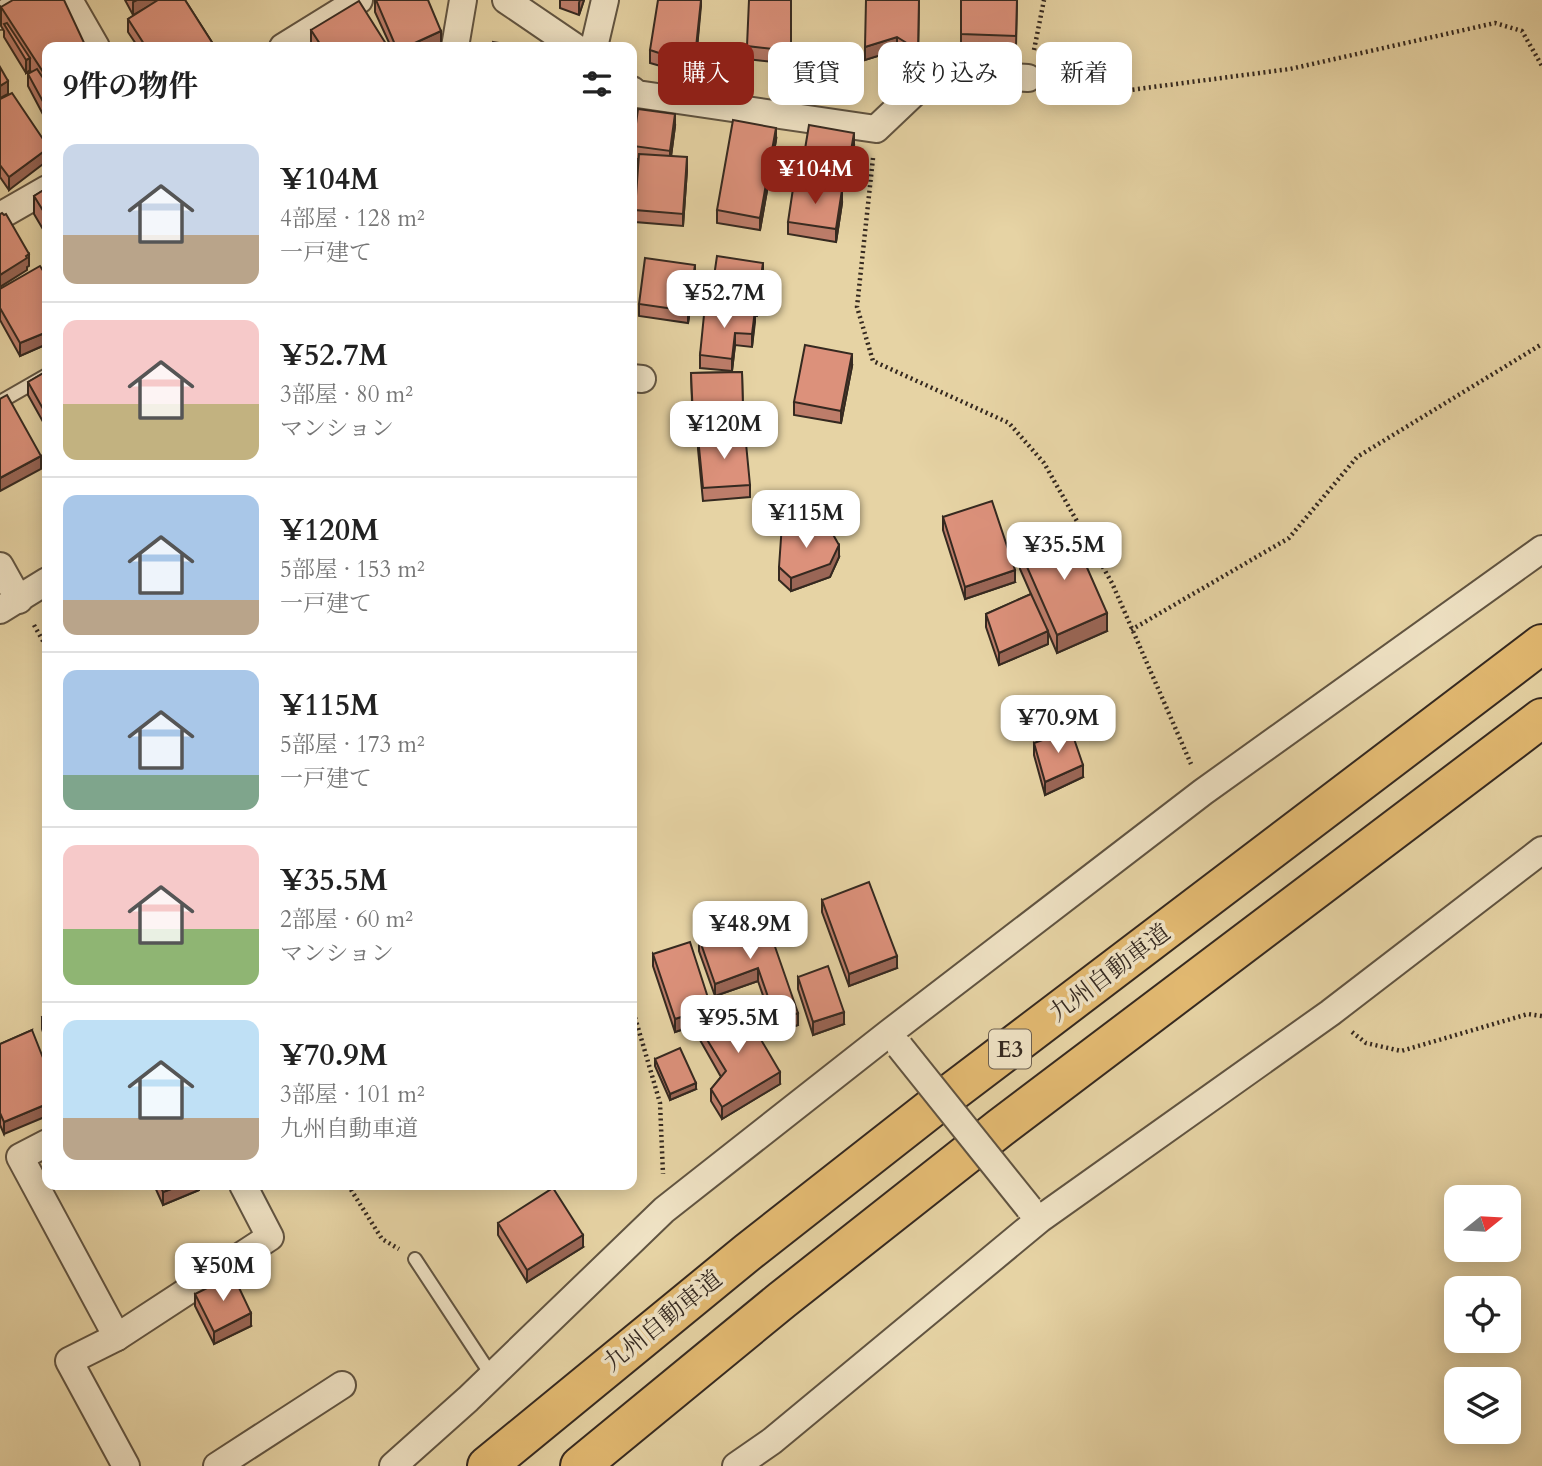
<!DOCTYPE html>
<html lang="ja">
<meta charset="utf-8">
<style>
body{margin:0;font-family:Cardo,"Noto Serif JP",serif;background:#f6f6f6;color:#222;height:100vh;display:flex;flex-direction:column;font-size:26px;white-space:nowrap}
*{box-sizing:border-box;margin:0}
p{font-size:23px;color:#767676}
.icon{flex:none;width:38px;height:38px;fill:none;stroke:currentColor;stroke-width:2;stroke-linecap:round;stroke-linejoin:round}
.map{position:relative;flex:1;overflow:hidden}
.sheet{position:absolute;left:42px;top:42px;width:595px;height:1148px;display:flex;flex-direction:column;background:#fff;border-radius:14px;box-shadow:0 4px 18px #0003}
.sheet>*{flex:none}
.guide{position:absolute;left:658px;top:42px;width:665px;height:63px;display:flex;gap:14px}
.needle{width:46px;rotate:72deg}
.controls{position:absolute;left:1444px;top:1185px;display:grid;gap:14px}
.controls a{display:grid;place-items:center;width:77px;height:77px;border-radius:14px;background:#fff;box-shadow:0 4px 18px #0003;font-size:35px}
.price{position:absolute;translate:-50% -60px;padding:0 16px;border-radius:14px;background:#fff;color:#222;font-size:23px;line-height:46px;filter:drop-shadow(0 2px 4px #0008)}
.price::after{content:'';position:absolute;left:50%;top:42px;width:21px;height:16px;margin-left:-10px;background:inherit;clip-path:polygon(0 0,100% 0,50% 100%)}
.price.selected{background:#8f2418;color:#fff}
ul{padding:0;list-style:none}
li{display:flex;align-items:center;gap:21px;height:175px;padding:0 21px}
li+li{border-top:2px solid #e0e0e0}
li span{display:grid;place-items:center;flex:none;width:196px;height:140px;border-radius:14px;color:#555}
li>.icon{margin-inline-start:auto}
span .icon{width:84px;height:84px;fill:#fffc;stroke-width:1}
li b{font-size:30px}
h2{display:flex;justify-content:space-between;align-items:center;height:84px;padding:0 21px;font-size:30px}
.tag{padding:0 24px;border-radius:14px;background:#fff;box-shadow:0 4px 18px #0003;font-size:24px;line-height:63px}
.tag.selected{background:#8f2418;color:#fff}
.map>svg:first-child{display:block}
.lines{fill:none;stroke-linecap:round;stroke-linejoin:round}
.lane-casing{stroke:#615441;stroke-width:16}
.street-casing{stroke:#615441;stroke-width:30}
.highway-casing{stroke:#352920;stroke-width:42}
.path{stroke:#352920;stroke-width:4.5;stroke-dasharray:2 3.5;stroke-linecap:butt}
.lane{stroke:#efe2c4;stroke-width:12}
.street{stroke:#efe2c4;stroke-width:26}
.highway{stroke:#e3ba72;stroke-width:38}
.street-bridge-casing{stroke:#615441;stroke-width:30;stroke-linecap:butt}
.street-bridge{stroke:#efe2c4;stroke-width:26}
.wall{fill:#bd7d6a;stroke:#352920;stroke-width:2}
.shaded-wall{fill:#9a6656;stroke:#352920;stroke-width:2}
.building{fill:#dc917b;stroke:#352920;stroke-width:2}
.labels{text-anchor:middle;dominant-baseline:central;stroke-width:7;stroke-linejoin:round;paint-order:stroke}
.shield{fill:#efe2c4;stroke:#6d6051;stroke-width:2}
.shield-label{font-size:23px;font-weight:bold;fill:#352920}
.street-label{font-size:24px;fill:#352920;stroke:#efe2c4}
</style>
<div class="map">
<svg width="1542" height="1466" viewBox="0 0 1542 1466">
<rect width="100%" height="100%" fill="#e6d3a4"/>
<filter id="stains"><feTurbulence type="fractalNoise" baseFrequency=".00286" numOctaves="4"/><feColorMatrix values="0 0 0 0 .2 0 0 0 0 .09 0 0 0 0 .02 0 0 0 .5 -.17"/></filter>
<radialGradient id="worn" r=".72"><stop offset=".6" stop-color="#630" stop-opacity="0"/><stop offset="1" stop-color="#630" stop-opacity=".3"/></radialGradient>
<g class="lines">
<defs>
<g id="lane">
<polyline points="0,402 47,375"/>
<polyline points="415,1259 492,1376"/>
</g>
<g id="street">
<polyline points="69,0 96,47"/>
<polyline points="506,0 575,47"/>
<polyline points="0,16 27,0"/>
<polyline points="283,47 359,0"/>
<polyline points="455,47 463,0"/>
<polyline points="594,47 605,0"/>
<polyline points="632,90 637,94 876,129 935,73 1028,78"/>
<polyline points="0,216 47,189"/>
<polyline points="632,378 642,379"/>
<polyline points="0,566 19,600"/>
<polyline points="0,610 47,581"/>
<polyline points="47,1143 20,1157 117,1337"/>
<polyline points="126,1466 69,1361 117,1337 270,1237 243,1185"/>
<polyline points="217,1466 342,1385"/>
<polyline points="393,1466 468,1399 664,1210 889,1033 1203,792 1542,549"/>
<polyline points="736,1466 772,1441 1040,1219 1330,1013 1542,850"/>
</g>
<g id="highway">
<polyline points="487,1466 748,1252 943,1099 1542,644"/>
<polyline points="580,1466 782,1300 1000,1128 1542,718"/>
</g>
</defs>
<use href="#lane" class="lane-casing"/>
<use href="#street" class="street-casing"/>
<use href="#highway" class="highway-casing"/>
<g class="path">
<polyline points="1034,50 1044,0"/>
<polyline points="1057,86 1092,95 1290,69 1495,23 1522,31 1542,66"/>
<polyline points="873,158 857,307 873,361 1009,423 1044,463 1112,583 1191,764"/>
<polyline points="34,625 47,648"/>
<polyline points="1131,630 1289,538 1357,457 1542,344"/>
<polyline points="632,1007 660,1103 663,1174"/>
<polyline points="1352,1032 1366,1043 1401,1051 1528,1014 1542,1016"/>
<polyline points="348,1185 382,1239 399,1249"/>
</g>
<use href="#lane" class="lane"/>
<use href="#street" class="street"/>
<use href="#highway" class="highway"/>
<defs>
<polyline id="street-bridge" points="900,1047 1029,1208"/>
</defs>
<use href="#street-bridge" class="street-bridge-casing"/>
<use href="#street-bridge" class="street-bridge"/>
</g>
<g class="wall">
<polygon points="125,0 185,0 215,47 138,47 128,32 128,19 149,6 133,15"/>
<polygon points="375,0 441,44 434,47 391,47 375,12"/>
<polygon points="560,0 584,0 579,15 560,8"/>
<polygon points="701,0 695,70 671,69 650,63 650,50"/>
<polygon points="791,0 791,64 747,59 747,46"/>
<polygon points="919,0 918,62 897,50 865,60"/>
<polygon points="961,0 1017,0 1016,48 961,47"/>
<polygon points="1,7 47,47 47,122 28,86 28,74 31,72 30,70 26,73 4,37 4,31 1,26"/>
<polygon points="311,30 388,47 314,47 311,43"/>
<polygon points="0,99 47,145 9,190 0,177"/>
<polygon points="675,126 671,156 687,170 683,226 635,222 638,159 633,158 633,146"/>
<polygon points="776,140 760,230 717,223 717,210"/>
<polygon points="854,146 847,188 802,180 802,167"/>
<polygon points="47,188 47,236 34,214 34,196"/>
<polygon points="842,203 836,242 788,234 788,222"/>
<polygon points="763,275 757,316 755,316 752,347 735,345 732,371 700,368 700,355 711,305 711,297"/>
<polygon points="47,277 47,344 20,356 0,320 0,289"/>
<polygon points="695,277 688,323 639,316 639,304"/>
<polygon points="852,366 841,423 794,415 794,402"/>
<polygon points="47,371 47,429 28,395 28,382"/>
<polygon points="742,372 743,419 728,420 728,430 693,431 691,373"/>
<polygon points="698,437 750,485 750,497 703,501 698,449"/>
<polygon points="943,517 1015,582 965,599 943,530"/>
<polygon points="1020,551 1107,631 1057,653 1048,632 1048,644 999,665 986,627 986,614 1031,594 1020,569"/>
<polygon points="839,557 830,577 791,591 779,580 779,567"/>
<polygon points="1034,743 1083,777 1045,795 1034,755"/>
<polygon points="822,900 897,968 849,986 822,912"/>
<polygon points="764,915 798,1025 776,1033 758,981 715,996 699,951 699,938"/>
<polygon points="653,954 711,1020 675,1032 653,966"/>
<polygon points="798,977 844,1024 813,1035 798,989"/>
<polygon points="47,1015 47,1045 42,1029 42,1017"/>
<polygon points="700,1028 780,1084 722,1119 711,1101 711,1089 721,1077 700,1040"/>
<polygon points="32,1030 4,1134 0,1125 0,1044"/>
<polygon points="655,1059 696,1089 670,1100 655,1066"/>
<polygon points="154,1185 199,1185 199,1190 163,1205"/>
<polygon points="498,1223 583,1247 527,1282 498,1235"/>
<polygon points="195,1294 251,1326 214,1344 195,1306"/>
</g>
<g class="shaded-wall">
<polygon points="137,0 160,0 133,15 133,2"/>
<polygon points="580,0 584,0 579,15 579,3"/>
<polygon points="701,0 701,6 695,70 695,57"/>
<polygon points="441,31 441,44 434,47 406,47"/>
<polygon points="897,37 897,50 865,60 865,47"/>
<polygon points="30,58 30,70 26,73 26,60"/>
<polygon points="8,81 8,94 0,98 0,86"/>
<polygon points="675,114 675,126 670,164 670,151"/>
<polygon points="776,128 776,140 760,230 760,218"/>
<polygon points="854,133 854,146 847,188 847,175"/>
<polygon points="47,149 47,161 9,190 9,177"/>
<polygon points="687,157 687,170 683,226 683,214"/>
<polygon points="842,190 842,203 836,242 836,229"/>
<polygon points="29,254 29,266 27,267 27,270 0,287 0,275"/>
<polygon points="763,263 763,275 757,316 757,304"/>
<polygon points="695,265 695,277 688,323 688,311"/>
<polygon points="755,310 755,322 752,347 752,334"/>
<polygon points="47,332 47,344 20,356 20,343"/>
<polygon points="735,333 735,345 732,371 732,359"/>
<polygon points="852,354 852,366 841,423 841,411"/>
<polygon points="41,456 41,469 0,491 0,478"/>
<polygon points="839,545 839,557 830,577 791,591 791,578"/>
<polygon points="1015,570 1015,582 965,599 965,587"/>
<polygon points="1107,613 1107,631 1057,653 1057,635"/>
<polygon points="1048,631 1048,644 999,665 999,653"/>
<polygon points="1083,765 1083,777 1045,795 1045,782"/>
<polygon points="897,956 897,968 849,986 849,974"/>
<polygon points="758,968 758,981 715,996 715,984"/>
<polygon points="711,1007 711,1020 675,1032 675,1019"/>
<polygon points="844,1012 844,1024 813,1035 813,1022"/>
<polygon points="798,1013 798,1025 776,1033 776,1020"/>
<polygon points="780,1072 780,1084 722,1119 722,1107"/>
<polygon points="696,1083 696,1089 670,1100 670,1094"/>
<polygon points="47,1104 47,1116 4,1134 4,1122"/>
<polygon points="182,1185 199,1185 199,1190 163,1205 163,1192"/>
<polygon points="583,1235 583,1247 527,1282 527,1270"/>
<polygon points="251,1313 251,1326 214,1344 214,1332"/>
</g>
<g class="building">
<polygon points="13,0 64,0 86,47 47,47 47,78 1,7"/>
<polygon points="158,0 185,0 215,47 146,47 128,19"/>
<polygon points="376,0 428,0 441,31 406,47 396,47"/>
<polygon points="658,0 701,0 695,57 671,57 650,50"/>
<polygon points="749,0 791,0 791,51 747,46"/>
<polygon points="866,0 919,0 918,50 897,37 865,47"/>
<polygon points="961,0 1017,0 1016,36 961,34"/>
<polygon points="359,1 388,47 322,47 311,30"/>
<polygon points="7,23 30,58 26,60 4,24"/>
<polygon points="493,42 525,47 492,47"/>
<polygon points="0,67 8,81 0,86"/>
<polygon points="37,69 47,84 47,109 28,74"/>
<polygon points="12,93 47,145 47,149 9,177 0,165 0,99"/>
<polygon points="638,109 675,114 670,151 633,146"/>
<polygon points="733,120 776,128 760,218 717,210"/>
<polygon points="809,125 854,133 847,175 802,167"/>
<polygon points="639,154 687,157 683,214 635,210"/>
<polygon points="794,182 842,190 836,229 788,222"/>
<polygon points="47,188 47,217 34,196"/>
<polygon points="2,213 4,215 6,214 29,254 26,256 27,258 0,275 0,214"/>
<polygon points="717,256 763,263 757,304 711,297"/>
<polygon points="645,258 695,265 688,311 639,304"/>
<polygon points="40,266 47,277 47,332 20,343 0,308 0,289"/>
<polygon points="705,305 755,310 752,334 735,333 732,359 700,355"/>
<polygon points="805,345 852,354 841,411 794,402"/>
<polygon points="47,371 47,416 28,382"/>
<polygon points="742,372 743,407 728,407 728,418 693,418 691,373"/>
<polygon points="7,395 41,456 0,478 0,399"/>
<polygon points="745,433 750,485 703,488 698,437"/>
<polygon points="992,501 1015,570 965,587 943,517"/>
<polygon points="782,524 831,531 839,545 830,564 791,578 779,567"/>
<polygon points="1070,529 1107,613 1057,635 1020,551"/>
<polygon points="1031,594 1048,631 999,653 986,614"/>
<polygon points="1071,730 1083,765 1045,782 1034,743"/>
<polygon points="869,882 897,956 849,974 822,900"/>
<polygon points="764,915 798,1013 776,1020 758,968 715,984 699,938"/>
<polygon points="690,942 711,1007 675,1019 653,954"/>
<polygon points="828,966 844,1012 813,1022 798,977"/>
<polygon points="740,1004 780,1072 722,1107 711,1089 726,1071 700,1028"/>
<polygon points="47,1015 47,1033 42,1017"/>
<polygon points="32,1030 47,1068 47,1104 4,1122 0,1113 0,1044"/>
<polygon points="680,1048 696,1083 670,1094 655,1059"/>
<polygon points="160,1185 182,1185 163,1192"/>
<polygon points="553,1188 583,1235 527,1270 498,1223"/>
<polygon points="233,1275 251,1313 214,1332 195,1294"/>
</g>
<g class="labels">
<rect class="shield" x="989" y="1029.5" width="42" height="39" rx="5"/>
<g class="shield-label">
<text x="1010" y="1049">E3</text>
</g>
<g class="street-label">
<text transform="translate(1110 973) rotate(-37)">九州自動車道</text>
<text transform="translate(663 1321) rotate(-39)">九州自動車道</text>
</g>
</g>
<rect width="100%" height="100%" filter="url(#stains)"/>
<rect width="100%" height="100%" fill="url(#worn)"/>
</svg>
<div class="controls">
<a><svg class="needle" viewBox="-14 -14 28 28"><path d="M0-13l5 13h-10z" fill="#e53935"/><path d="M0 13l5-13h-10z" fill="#767676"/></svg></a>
<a><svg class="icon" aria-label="locate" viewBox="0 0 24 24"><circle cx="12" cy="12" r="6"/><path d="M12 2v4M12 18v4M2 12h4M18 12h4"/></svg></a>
<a><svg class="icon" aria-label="layers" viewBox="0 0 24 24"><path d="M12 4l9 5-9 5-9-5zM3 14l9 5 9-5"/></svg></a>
</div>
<b class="price selected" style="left:815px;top:206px">¥104M</b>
<b class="price" style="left:724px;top:330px">¥52.7M</b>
<b class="price" style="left:724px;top:461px">¥120M</b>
<b class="price" style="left:806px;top:550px">¥115M</b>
<b class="price" style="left:1064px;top:582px">¥35.5M</b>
<b class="price" style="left:1058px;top:755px">¥70.9M</b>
<b class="price" style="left:750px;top:961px">¥48.9M</b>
<b class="price" style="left:738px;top:1055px">¥95.5M</b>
<b class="price" style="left:223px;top:1303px">¥50M</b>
<div class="guide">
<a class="tag selected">購入</a>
<a class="tag">賃貸</a>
<a class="tag">絞り込み</a>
<a class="tag">新着</a>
</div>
<section class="sheet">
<h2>9件の物件<svg class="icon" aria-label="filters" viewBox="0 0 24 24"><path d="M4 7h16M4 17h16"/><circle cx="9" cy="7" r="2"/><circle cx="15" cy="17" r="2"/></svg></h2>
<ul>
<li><span style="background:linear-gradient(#c9d6e8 65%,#b9a48a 0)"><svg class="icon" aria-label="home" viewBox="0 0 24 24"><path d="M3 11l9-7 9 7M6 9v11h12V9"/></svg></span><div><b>¥104M</b><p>4部屋 · 128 m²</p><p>一戸建て</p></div></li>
<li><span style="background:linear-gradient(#f6c9c9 60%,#c2b280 0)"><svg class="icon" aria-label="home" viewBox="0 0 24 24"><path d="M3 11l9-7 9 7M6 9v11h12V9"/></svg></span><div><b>¥52.7M</b><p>3部屋 · 80 m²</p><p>マンション</p></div></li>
<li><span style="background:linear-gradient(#a9c7e8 75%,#b9a48a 0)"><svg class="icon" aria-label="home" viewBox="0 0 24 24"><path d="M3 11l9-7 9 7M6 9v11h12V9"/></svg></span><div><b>¥120M</b><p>5部屋 · 153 m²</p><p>一戸建て</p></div></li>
<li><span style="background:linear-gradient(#a9c7e8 75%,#7fa58c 0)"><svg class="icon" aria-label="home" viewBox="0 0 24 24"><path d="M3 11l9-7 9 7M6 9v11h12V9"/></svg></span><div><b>¥115M</b><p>5部屋 · 173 m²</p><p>一戸建て</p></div></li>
<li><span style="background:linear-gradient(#f6c9c9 60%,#8fb573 0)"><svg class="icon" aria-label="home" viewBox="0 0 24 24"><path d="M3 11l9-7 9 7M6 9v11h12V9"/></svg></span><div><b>¥35.5M</b><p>2部屋 · 60 m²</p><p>マンション</p></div></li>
<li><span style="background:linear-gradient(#bfe0f5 70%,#b9a48a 0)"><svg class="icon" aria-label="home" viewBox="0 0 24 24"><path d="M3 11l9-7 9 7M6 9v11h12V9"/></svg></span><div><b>¥70.9M</b><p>3部屋 · 101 m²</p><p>九州自動車道</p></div></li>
</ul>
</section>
</div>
